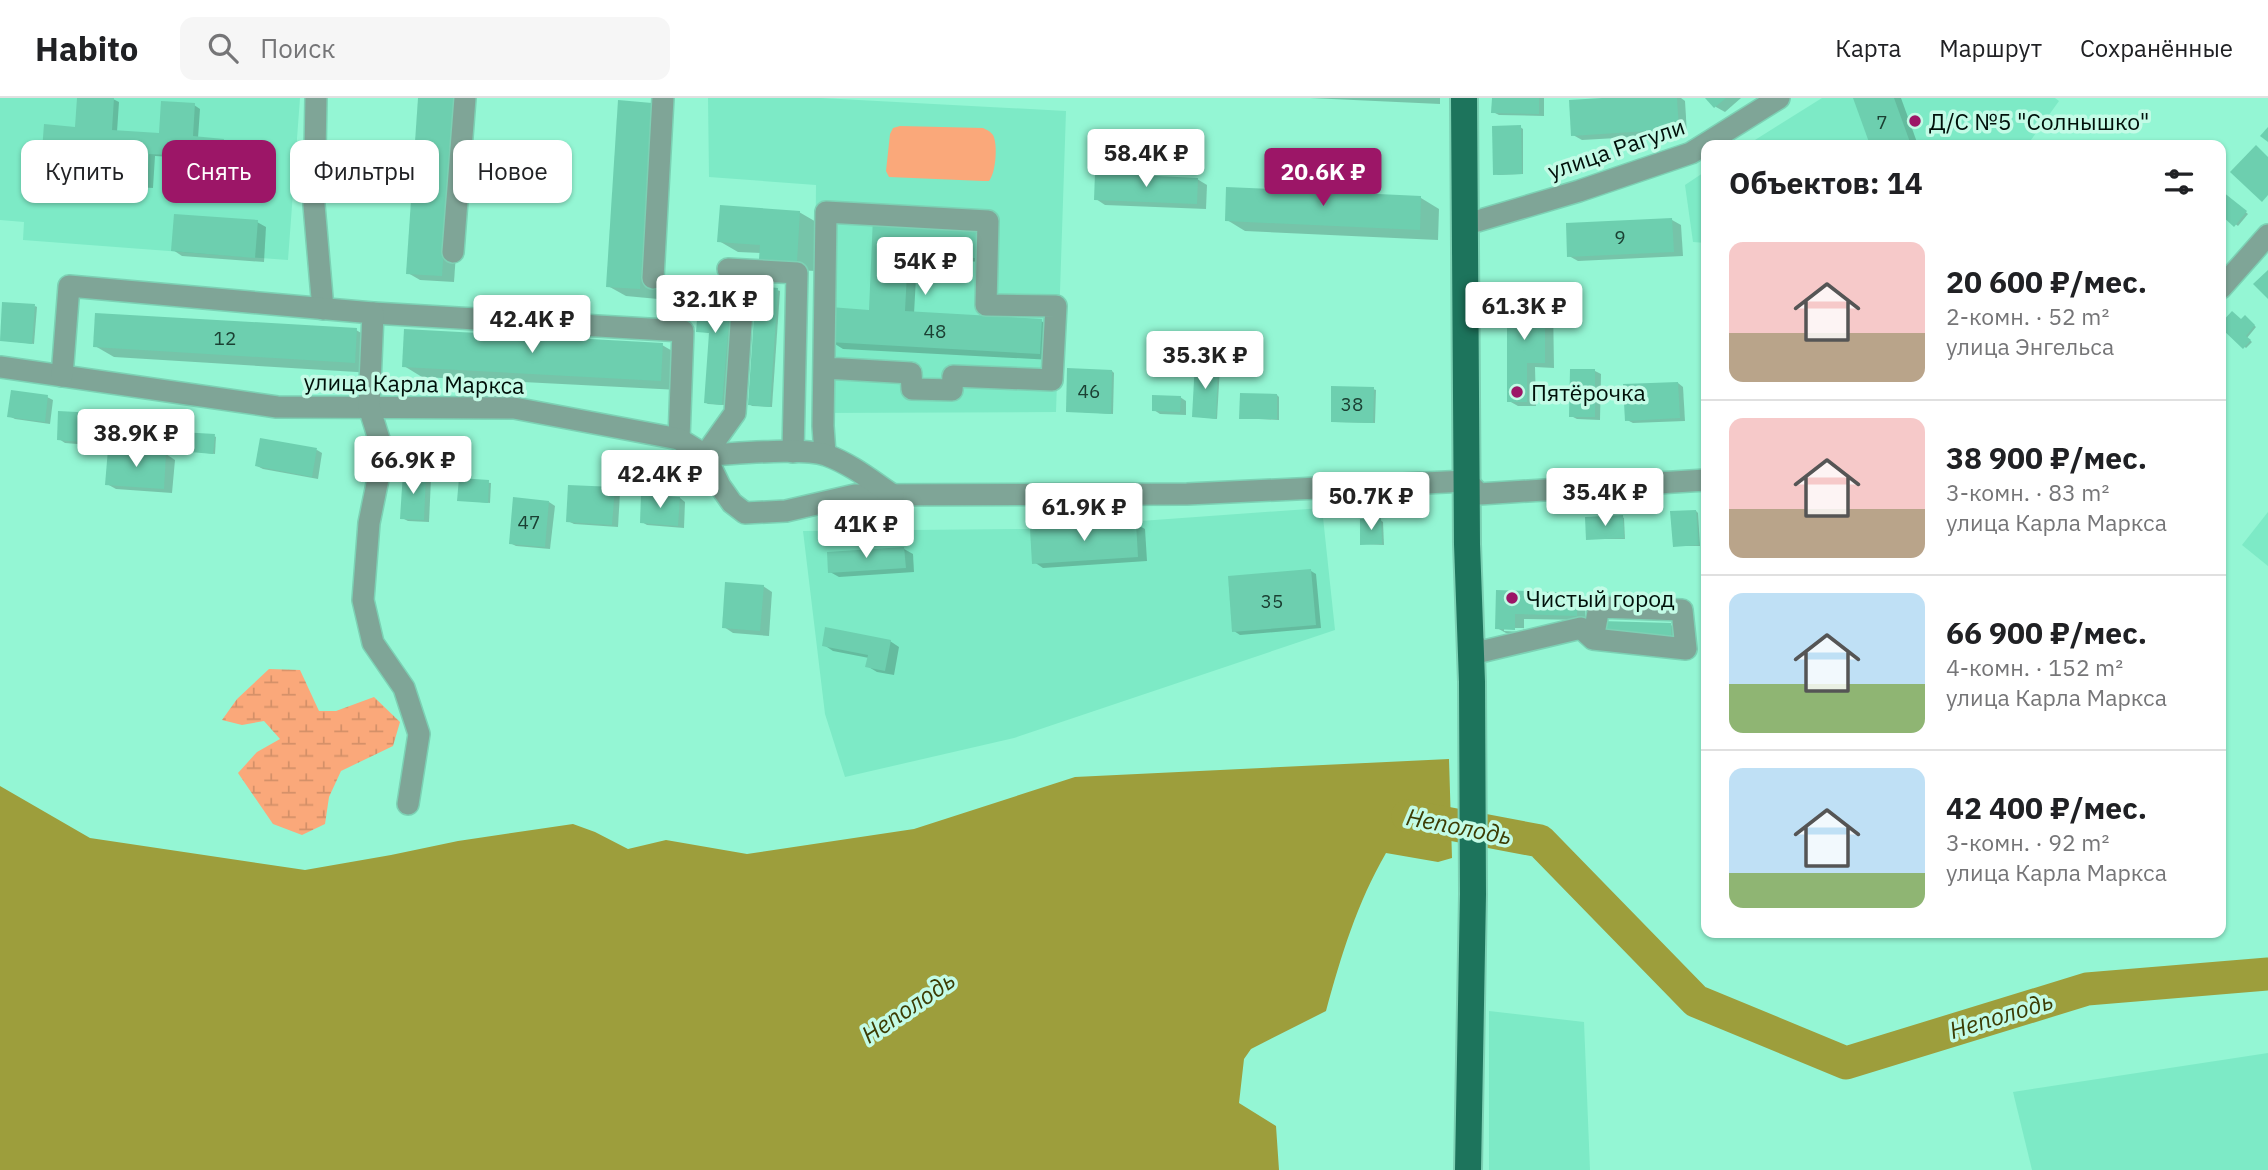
<!DOCTYPE html>
<html lang="ru">
<meta charset="utf-8">
<style>
body{margin:0;font-family:"IBM Plex Sans",sans-serif;background:#f6f6f6;color:#202124;height:100vh;display:flex;flex-direction:column;font-size:26px;white-space:nowrap}
*{box-sizing:border-box;margin:0}
p{font-size:23px;color:#757577}
.icon{flex:none;width:38px;height:38px;fill:none;stroke:currentColor;stroke-width:2;stroke-linecap:round;stroke-linejoin:round}
.map{position:relative;flex:1;overflow:hidden}
.side{position:absolute;left:1701px;top:42px;width:525px;height:798px;display:flex;flex-direction:column;background:#fff;border-radius:14px;box-shadow:0 2px 5px #0004}
.side>*{flex:none}
.hud{position:absolute;left:21px;top:42px;width:665px;height:63px;display:flex;gap:14px}
.price{position:absolute;translate:-50% -60px;padding:0 16px;border-radius:7px;background:#fff;color:#222;font-size:23px;line-height:46px;filter:drop-shadow(0 2px 4px #0008)}
.price::after{content:'';position:absolute;left:50%;top:42px;width:21px;height:16px;margin-left:-10px;background:inherit;clip-path:polygon(0 0,100% 0,50% 100%)}
.price.on{background:#9c1667;color:#fff}
ul{padding:0;list-style:none}
li{display:flex;align-items:center;gap:21px;height:175px;padding:0 28px}
li+li{border-top:2px solid #e0e0e0}
li span{display:grid;place-items:center;flex:none;width:196px;height:140px;border-radius:14px;color:#555}
li>.icon{margin-inline-start:auto}
span .icon{width:84px;height:84px;fill:#fffc;stroke-width:1}
li b{font-size:30px}
h2{display:flex;justify-content:space-between;align-items:center;height:84px;padding:0 28px;font-size:30px}
.pill{padding:0 24px;border-radius:14px;background:#fff;box-shadow:0 2px 5px #0004;font-size:24px;line-height:63px}
.pill.on{background:#9c1667;color:#fff}
header{display:flex;align-items:center;gap:42px;box-sizing:border-box;height:98px;padding:0 35px;background:#fff;border-bottom:2px solid #e0e0e0}
header strong{font-size:33px}
nav{display:flex;gap:38px;margin-inline-start:auto;font-size:24px}
.search{width:490px;height:63px;background:#f6f6f6;display:flex;align-items:center;gap:18px;box-sizing:border-box;padding:0 24px;border-radius:14px;color:#757577;font-size:26px}
.map>svg:first-child{display:block}
.built{fill:#7deac6}
.green{fill:#faa87a}
.wetland{fill:url(#wetland-marsh)}
.water{fill:#9d9e3c}
.shadow{fill:#0003;fill-rule:evenodd}
.lines{fill:none;stroke-linecap:round;stroke-linejoin:round}
.river{stroke:#9d9e3c;stroke-width:33}
.building{fill:#6dcfaf}
.minor-casing{stroke:#7cd1b4;stroke-width:24}
.major-casing{stroke:#7cd1b4;stroke-width:30}
.minor{stroke:#7fa597;stroke-width:21}
.major{stroke:#1d745c;stroke-width:26}
.poi-dot{fill:#9c1667;stroke:#c3fbe6;stroke-width:2.5}
.labels{text-anchor:middle;dominant-baseline:central;stroke-width:7;stroke-linejoin:round;paint-order:stroke}
.number-label{font-size:19px;fill:#1b4033}
.poi-label{font-size:23px;fill:#00100a;stroke:#c3fbe6;text-anchor:start}
.street-label{font-size:23px;fill:#00100a;stroke:#c3fbe6}
.water-label{font-size:24px;font-style:italic;fill:#3c3c04;stroke:#c3fbe6}
</style>
<header>
<strong>Habito</strong>
<div class="search"><svg class="icon" aria-label="search" viewBox="0 0 24 24"><circle cx="10" cy="10" r="6"/><path d="M15 15l6 6"/></svg>Поиск</div>
<nav><a>Карта</a><a>Маршрут</a><a>Сохранённые</a></nav>
</header>
<div class="map">
<svg width="2268" height="1072" viewBox="0 0 2268 1072">
<defs>
<pattern id="wetland-marsh" width="20" height="14" patternUnits="userSpaceOnUse" patternTransform="scale(1.75)"><rect width="20" height="14" fill="#faa87a"/><path d="M1 5h8M5 5V1M11 12h8M15 12V8" fill="none" stroke="#d49068"/></pattern>
</defs>
<rect width="100%" height="100%" fill="#94f6d4"/>
<g class="built">
<polygon points="0,0 300,0 288,162 23,142 24,124 0,122"/>
<polygon points="708,0 821,0 1066,13 1056,314 814,315 816,87 709,79"/>
<polygon points="1822,0 2055,0 2059,3 2031,42 2033,47 1747,47"/>
<polygon points="1706,73 1706,145 1693,144 1685,87"/>
<polygon points="1322,410 1335,532 1014,640 845,679 825,616 803,433 1030,431"/>
<polygon points="2268,414 2268,468 2242,447"/>
<polygon points="1489,913 1584,924 1590,1072 1489,1072"/>
<polygon points="2268,955 2268,1072 2032,1072 2013,994"/>
</g>
<path class="green" d="M900,28l83,2c4,2 7,3 10,7 5,9 3,38 -4,46h-6l-94,-4 -3,-6 4,-37 3,-6z"/>
<polygon class="wetland" points="269,571 300,572 319,613 336,613 374,599 400,624 393,648 341,673 329,699 325,726 302,737 273,726 238,675 257,654 280,641 264,623 242,627 222,622 237,601"/>
<path class="water" d="M1449,661l3,99 -14,4 -52,-9c-29,50 -45,103 -60,158l-75,38 -7,10 -5,44 37,23 3,44h-1279v-384l90,52 215,32 86,-15 67,-14 115,-17 22,8 33,17 38,-9 81,14 167,-25 161,-52z"/>
<g class="shadow">
<polygon points="79,0 113,1 119,4 117,34 161,37 194,7 200,11 198,40 223,42 229,46 226,94 193,92 187,89 189,60 155,58 153,90 119,88 113,84 115,53 82,51 80,84 47,82 42,79 77,31"/>
<polygon points="420,0 467,0 454,184 420,182 408,175"/>
<polygon points="1310,0 1440,0 1440,6"/>
<polygon points="1493,0 1544,0 1544,18 1499,17 1493,14"/>
<polygon points="1632,0 1681,0 1685,3 1687,36 1582,42 1573,37"/>
<polygon points="1708,0 1741,0 1725,14 1716,9"/>
<polygon points="1855,0 1901,0 1918,47 1872,47"/>
<polygon points="652,6 671,17 658,201 626,198 608,188"/>
<polygon points="1520,29 1523,31 1523,76 1497,77"/>
<polygon points="1197,81 1207,87 1206,111 1105,107 1096,101"/>
<polygon points="2224,96 2248,116 2238,128 2221,115 2221,100"/>
<polygon points="1421,100 1439,111 1438,142 1245,133 1227,122"/>
<polygon points="799,114 818,125 815,173 780,171 761,160 761,155 738,154 719,143"/>
<polygon points="875,121 976,127 984,164 917,161 914,216 1041,223 1054,230 1052,262 843,251 830,243 870,213"/>
<polygon points="1672,122 1681,127 1683,158 1578,163 1569,158"/>
<polygon points="257,124 266,129 264,164 182,158 173,152"/>
<polygon points="731,188 734,189 724,307 708,306 705,304 711,235 698,233"/>
<polygon points="777,192 780,193 772,309 752,308 750,306"/>
<polygon points="1544,199 1553,205 1554,270 1535,269 1536,308 1518,308 1509,303"/>
<polygon points="35,208 37,209 34,246 1,242"/>
<polygon points="2232,215 2242,223 2247,221 2256,229 2247,240 2252,244 2246,250 2221,227"/>
<polygon points="356,232 375,243 373,275 114,259 95,248"/>
<polygon points="662,247 681,258 679,292 422,279 404,268"/>
<polygon points="1197,266 1220,269 1217,321 1194,318"/>
<polygon points="1112,273 1114,275 1113,316 1067,313"/>
<polygon points="1595,273 1601,276 1600,322 1577,321 1571,318"/>
<polygon points="1678,285 1683,289 1685,323 1633,325 1627,322"/>
<polygon points="1373,291 1376,292 1375,325 1335,324"/>
<polygon points="1277,297 1279,299 1279,322 1241,320"/>
<polygon points="47,299 53,302 50,326 15,321 9,318"/>
<polygon points="1180,299 1186,303 1186,317 1160,316 1154,312"/>
<polygon points="96,317 101,320 101,348 65,345 59,341"/>
<polygon points="214,338 216,339 215,356 181,352"/>
<polygon points="317,352 322,355 318,381 263,371 257,368"/>
<polygon points="166,356 175,362 172,395 116,391 107,386"/>
<polygon points="426,377 431,381 429,424 408,423 402,420"/>
<polygon points="460,382 491,385 490,405 459,402"/>
<polygon points="614,391 620,395 618,429 574,426 568,423"/>
<polygon points="680,400 685,404 684,430 647,427 642,424"/>
<polygon points="549,404 555,408 550,451 516,448 510,445"/>
<polygon points="1696,413 1698,415 1700,448 1674,448"/>
<polygon points="1622,419 1624,420 1625,441 1588,441"/>
<polygon points="1380,422 1383,424 1384,447 1362,446"/>
<polygon points="1136,426 1145,431 1147,463 1043,470 1034,464"/>
<polygon points="904,451 913,456 914,474 839,479 830,474"/>
<polygon points="1311,473 1316,476 1321,530 1240,537 1234,533"/>
<polygon points="763,488 772,494 769,538 733,535 724,529"/>
<path d="M1497,494l80,2 9,6 -1,20 -61,-1v15l-18,-1 -9,-5zM1504,530h20l-1,4 -19,-1z"/>
<polygon points="1671,527 1677,531 1676,549 1608,546"/>
<polygon points="890,543 899,549 894,577 877,574 867,568 869,560 833,553 824,547"/>
</g>
<g class="lines">
<polyline class="river" points="1408,718 1540,743 1696,903 1846,965 2087,891 2268,876"/>
</g>
<g class="building">
<polygon points="77,0 114,0 112,32 159,35 161,3 195,5 193,38 224,41 220,92 186,90 188,58 149,56 147,88 111,85 114,51 76,49 74,82 40,80 44,26 75,29"/>
<polygon points="418,0 454,0 442,178 406,176"/>
<polygon points="1492,0 1539,0 1539,16 1491,15"/>
<polygon points="1602,0 1677,0 1679,31 1571,38 1569,2"/>
<polygon points="1705,0 1726,0 1714,10"/>
<polygon points="1853,0 1894,0 1911,47 1870,47"/>
<polygon points="618,2 652,5 640,191 606,189"/>
<polygon points="1521,27 1522,76 1493,77 1492,28"/>
<polygon points="2268,29 2268,44 2260,38"/>
<polygon points="2256,47 2268,59 2268,97 2262,104 2230,74"/>
<polygon points="1095,75 1198,80 1197,106 1094,102"/>
<polygon points="1226,89 1421,98 1420,132 1225,123"/>
<polygon points="2223,94 2247,113 2234,129 2221,117 2221,97"/>
<polygon points="720,107 800,113 797,164 759,161 760,147 717,144"/>
<polygon points="174,116 258,122 255,160 171,153"/>
<polygon points="873,119 977,125 975,160 908,156 905,213 1042,221 1040,256 828,244 830,209 869,212"/>
<polygon points="1672,120 1674,154 1567,159 1566,125"/>
<polygon points="2268,172 2268,201 2253,186"/>
<polygon points="700,183 732,186 722,307 704,305 709,235 696,234"/>
<polygon points="756,188 778,190 770,309 748,307"/>
<polygon points="1507,198 1545,198 1545,265 1527,265 1527,304 1507,304"/>
<polygon points="2,204 35,206 32,246 0,243"/>
<polygon points="2232,213 2241,221 2245,217 2255,227 2246,238 2251,242 2243,251 2221,230 2221,225"/>
<polygon points="95,215 357,230 355,265 93,249"/>
<polygon points="404,231 663,245 661,283 402,269"/>
<polygon points="1195,264 1218,266 1216,321 1192,319"/>
<polygon points="1067,270 1112,272 1111,316 1066,314"/>
<polygon points="1570,271 1595,271 1595,319 1569,319"/>
<polygon points="1678,284 1680,320 1625,323 1623,286"/>
<polygon points="1331,288 1374,289 1373,325 1331,324"/>
<polygon points="11,292 48,297 45,324 7,319"/>
<polygon points="1240,295 1277,296 1277,321 1239,321"/>
<polygon points="1152,297 1181,298 1180,314 1152,313"/>
<polygon points="58,313 96,315 95,345 57,342"/>
<polygon points="180,334 215,336 213,356 179,353"/>
<polygon points="260,340 317,350 312,379 255,368"/>
<polygon points="108,351 166,355 164,391 105,387"/>
<polygon points="403,374 426,376 424,422 400,421"/>
<polygon points="459,380 489,382 488,405 457,403"/>
<polygon points="568,387 615,389 612,427 566,424"/>
<polygon points="641,396 680,399 678,428 640,425"/>
<polygon points="513,399 549,403 545,449 509,446"/>
<polygon points="1696,412 1699,447 1673,449 1670,413"/>
<polygon points="1623,417 1624,440 1586,442 1585,419"/>
<polygon points="1381,420 1382,446 1360,447 1360,421"/>
<polygon points="1136,424 1138,459 1032,466 1030,431"/>
<polygon points="904,449 906,470 828,475 827,454"/>
<polygon points="1311,471 1316,527 1232,534 1228,478"/>
<polygon points="725,484 764,487 760,533 722,530"/>
<polygon points="1496,492 1577,495 1577,518 1515,516 1515,532 1495,531"/>
<polygon points="1601,523 1671,525 1671,546 1600,544"/>
<polygon points="825,529 891,542 885,573 865,569 868,557 822,548"/>
</g>
<g class="lines">
<defs>
<g id="minor">
<polyline points="316,0 314,107 323,211"/>
<polyline points="1463,113 1474,124 1579,93 1691,55 1779,0"/>
<polyline points="453,154 465,0"/>
<polyline points="728,171 797,175 793,354"/>
<polyline points="653,180 663,0"/>
<polyline points="2221,190 2268,137"/>
<polyline points="373,215 683,233 679,341"/>
<polyline points="0,269 277,309 514,310 679,341 705,357 720,388 732,405 745,415 786,413 855,397 1187,396 1467,383 1479,396 1706,382"/>
<polyline points="62,278 69,188 373,215 369,309 379,341 378,381 369,425 363,502 373,545 404,590 419,636 408,706"/>
<polyline points="825,356 823,328 826,114 988,123 986,207 1056,208 1052,282 953,278 952,292 912,291 911,275 825,270"/>
<path d="M705,357c29,-1 97,-8 121,0 25,9 46,26 67,40"/>
<polyline points="705,357 735,315 743,197"/>
<polyline points="1470,539 1480,554 1581,530 1593,541 1686,551 1682,512 1599,509 1593,541"/>
</g>
<polyline id="major" points="1464,0 1467,446 1472,584 1473,796 1468,1072"/>
</defs>
<use href="#minor" class="minor-casing"/>
<use href="#major" class="major-casing"/>
<use href="#minor" class="minor"/>
<use href="#major" class="major"/>
</g>
<g class="poi-dot">
<circle cx="1915" cy="23" r="7"/>
<circle cx="1517" cy="294" r="7"/>
<circle cx="1512" cy="500" r="7"/>
</g>
<g class="labels">
<g class="number-label">
<text x="1882" y="24">7</text>
<text x="1620" y="139">9</text>
<text x="935" y="233">48</text>
<text x="225" y="240">12</text>
<text x="1089" y="293">46</text>
<text x="1352" y="306">38</text>
<text x="529" y="424">47</text>
<text x="1272" y="503">35</text>
</g>
<g class="poi-label">
<text x="1929" y="23">Д/С №5 "Солнышко"</text>
<text x="1531" y="294">Пятёрочка</text>
<text x="1526" y="500">Чистый город</text>
</g>
<g class="street-label">
<text transform="translate(1616 50) rotate(-19)">улица Рагули</text>
<text transform="translate(414 285) rotate(1)">улица Карла Маркса</text>
</g>
<g class="water-label">
<text transform="translate(1459 728) rotate(11)">Неполодь</text>
<text transform="translate(908 909) rotate(-34)">Неполодь</text>
<text transform="translate(2001 917) rotate(-17)">Неполодь</text>
</g>
</g>
</svg>
<b class="price" style="left:1146px;top:91px">58.4K ₽</b>
<b class="price on" style="left:1323px;top:110px">20.6K ₽</b>
<b class="price" style="left:925px;top:199px">54K ₽</b>
<b class="price" style="left:715px;top:237px">32.1K ₽</b>
<b class="price" style="left:1524px;top:244px">61.3K ₽</b>
<b class="price" style="left:532px;top:257px">42.4K ₽</b>
<b class="price" style="left:1205px;top:293px">35.3K ₽</b>
<b class="price" style="left:136px;top:371px">38.9K ₽</b>
<b class="price" style="left:413px;top:398px">66.9K ₽</b>
<b class="price" style="left:660px;top:412px">42.4K ₽</b>
<b class="price" style="left:1605px;top:430px">35.4K ₽</b>
<b class="price" style="left:1371px;top:434px">50.7K ₽</b>
<b class="price" style="left:1084px;top:445px">61.9K ₽</b>
<b class="price" style="left:866px;top:462px">41K ₽</b>
<div class="hud">
<a class="pill">Купить</a>
<a class="pill on">Снять</a>
<a class="pill">Фильтры</a>
<a class="pill">Новое</a>
</div>
<section class="side">
<h2>Объектов: 14<svg class="icon" aria-label="filters" viewBox="0 0 24 24"><path d="M4 7h16M4 17h16"/><circle cx="9" cy="7" r="2"/><circle cx="15" cy="17" r="2"/></svg></h2>
<ul>
<li><span style="background:linear-gradient(#f6c9c9 65%,#b9a48a 0)"><svg class="icon" aria-label="home" viewBox="0 0 24 24"><path d="M3 11l9-7 9 7M6 9v11h12V9"/></svg></span><div><b>20 600 ₽/мес.</b><p>2-комн. · 52 m²</p><p>улица Энгельса</p></div></li>
<li><span style="background:linear-gradient(#f6c9c9 65%,#b9a48a 0)"><svg class="icon" aria-label="home" viewBox="0 0 24 24"><path d="M3 11l9-7 9 7M6 9v11h12V9"/></svg></span><div><b>38 900 ₽/мес.</b><p>3-комн. · 83 m²</p><p>улица Карла Маркса</p></div></li>
<li><span style="background:linear-gradient(#bfe0f5 65%,#8fb573 0)"><svg class="icon" aria-label="home" viewBox="0 0 24 24"><path d="M3 11l9-7 9 7M6 9v11h12V9"/></svg></span><div><b>66 900 ₽/мес.</b><p>4-комн. · 152 m²</p><p>улица Карла Маркса</p></div></li>
<li><span style="background:linear-gradient(#bfe0f5 75%,#8fb573 0)"><svg class="icon" aria-label="home" viewBox="0 0 24 24"><path d="M3 11l9-7 9 7M6 9v11h12V9"/></svg></span><div><b>42 400 ₽/мес.</b><p>3-комн. · 92 m²</p><p>улица Карла Маркса</p></div></li>
</ul>
</section>
</div>
